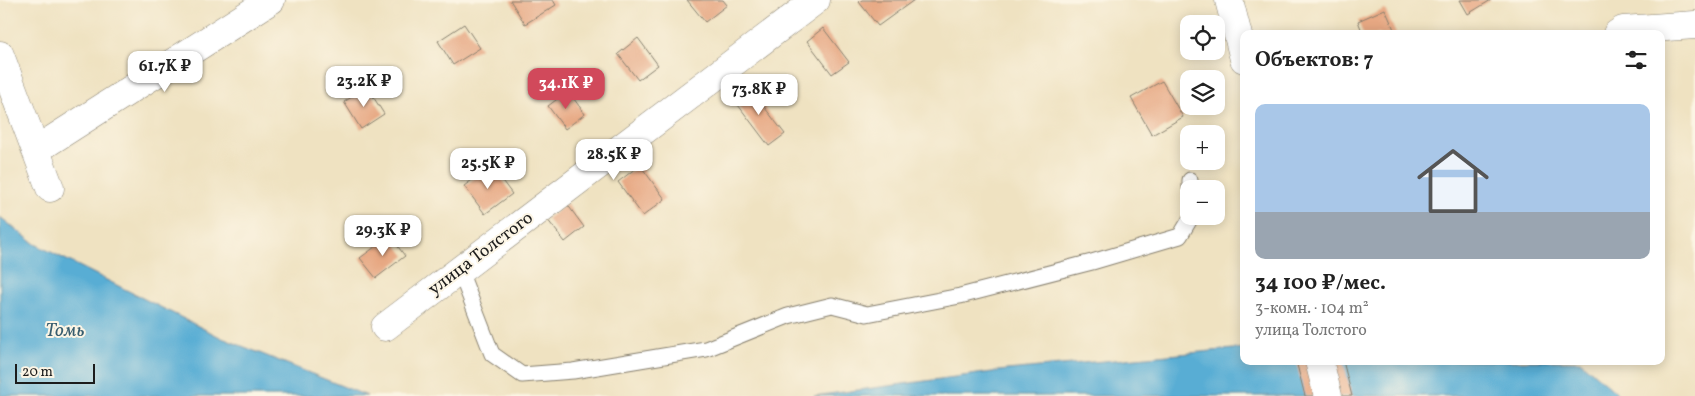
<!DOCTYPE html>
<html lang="ru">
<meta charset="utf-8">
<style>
body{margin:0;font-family:Vollkorn,serif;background:#f2f2f2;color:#222;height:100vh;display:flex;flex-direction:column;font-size:19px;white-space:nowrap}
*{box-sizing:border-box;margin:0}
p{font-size:16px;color:#767676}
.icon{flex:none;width:28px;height:28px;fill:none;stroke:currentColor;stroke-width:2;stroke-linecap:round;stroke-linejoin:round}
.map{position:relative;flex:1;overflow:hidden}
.panel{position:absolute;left:1240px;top:30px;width:425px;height:335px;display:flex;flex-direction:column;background:#fff;border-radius:10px;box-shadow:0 2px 12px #0003}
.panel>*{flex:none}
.tools{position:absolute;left:1180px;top:15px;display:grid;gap:10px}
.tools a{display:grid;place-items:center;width:45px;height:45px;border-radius:10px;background:#fff;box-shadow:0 2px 12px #0003;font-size:25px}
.scale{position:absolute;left:15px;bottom:12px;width:80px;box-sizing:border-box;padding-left:5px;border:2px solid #1c1c1c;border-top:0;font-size:14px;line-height:18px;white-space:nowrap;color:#1c1c1c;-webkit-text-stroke:4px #fcf5e5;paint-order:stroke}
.price{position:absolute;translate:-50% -42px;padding:0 11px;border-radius:10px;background:#fff;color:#222;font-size:16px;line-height:32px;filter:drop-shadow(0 1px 2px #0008)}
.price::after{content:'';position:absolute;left:50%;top:30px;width:15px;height:11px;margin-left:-8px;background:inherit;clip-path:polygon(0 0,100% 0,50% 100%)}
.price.selected{background:#d1495b;color:#fff}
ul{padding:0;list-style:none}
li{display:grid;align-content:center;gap:10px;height:265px;padding:0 15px}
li+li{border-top:1px solid #e0e0e0}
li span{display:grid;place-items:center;height:155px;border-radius:10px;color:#555}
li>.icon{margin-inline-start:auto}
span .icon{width:90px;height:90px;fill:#fffc;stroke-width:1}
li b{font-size:21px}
h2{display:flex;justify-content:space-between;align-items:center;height:60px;padding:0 15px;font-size:21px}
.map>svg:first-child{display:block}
.water{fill:#58add4;stroke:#3a6478}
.building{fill:#e7a883}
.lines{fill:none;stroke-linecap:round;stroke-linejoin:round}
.lane-casing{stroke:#867f6e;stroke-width:17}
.street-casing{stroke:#867f6e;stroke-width:29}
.secondary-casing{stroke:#867f6e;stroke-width:29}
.lane{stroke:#fff;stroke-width:15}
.street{stroke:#fff;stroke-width:28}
.secondary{stroke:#fff;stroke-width:28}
.labels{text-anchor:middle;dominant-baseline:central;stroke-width:4;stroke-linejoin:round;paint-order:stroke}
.street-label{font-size:18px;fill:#1c1c1c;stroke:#fcf5e5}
.water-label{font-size:19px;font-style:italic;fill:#375d6f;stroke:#fcf5e5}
</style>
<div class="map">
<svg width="1695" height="396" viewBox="0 0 1695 396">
<rect width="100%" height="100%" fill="#fcf5e5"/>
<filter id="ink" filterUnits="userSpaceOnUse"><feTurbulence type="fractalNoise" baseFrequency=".02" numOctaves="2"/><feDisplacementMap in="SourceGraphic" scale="10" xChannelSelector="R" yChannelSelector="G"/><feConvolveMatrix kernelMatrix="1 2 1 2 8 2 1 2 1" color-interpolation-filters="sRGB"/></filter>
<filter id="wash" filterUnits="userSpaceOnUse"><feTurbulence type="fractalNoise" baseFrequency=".0096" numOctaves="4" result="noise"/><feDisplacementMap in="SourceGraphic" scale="20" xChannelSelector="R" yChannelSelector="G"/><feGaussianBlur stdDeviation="1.12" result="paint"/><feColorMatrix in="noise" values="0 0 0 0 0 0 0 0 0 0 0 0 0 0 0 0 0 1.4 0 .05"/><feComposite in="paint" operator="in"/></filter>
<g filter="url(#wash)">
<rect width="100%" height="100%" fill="#efe2c1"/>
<g class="water">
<polygon points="0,217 35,244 222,338 367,396 0,396"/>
<polygon points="1244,348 1244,361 1580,361 1620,396 814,396 1007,370"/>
</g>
<g id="blocks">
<g class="building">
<polygon points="510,0 553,0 556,5 525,24"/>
<polygon points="687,0 723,0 727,5 705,22"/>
<polygon points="862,0 914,0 878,26 859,2"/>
<polygon points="1460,0 1491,0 1468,14"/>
<polygon points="1385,9 1396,34 1363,34 1358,21"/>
<polygon points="464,24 480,48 453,65 438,41"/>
<polygon points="823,28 849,62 832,74 807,41"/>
<polygon points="638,38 658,65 638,80 618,54"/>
<polygon points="1162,81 1183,117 1152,135 1131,98"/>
<polygon points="748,86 785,134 769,146 732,97"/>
<polygon points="367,87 384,114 361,129 344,102"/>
<polygon points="568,91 585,114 565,129 548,106"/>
<polygon points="640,165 665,199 643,216 618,182"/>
<polygon points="491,166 512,194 485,214 464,186"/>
<polygon points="567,204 584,227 565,242 547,219"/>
<polygon points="390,236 405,256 376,278 360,258"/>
<polygon points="1296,361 1343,361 1352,396 1305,396"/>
</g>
</g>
</g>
<g filter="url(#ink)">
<use href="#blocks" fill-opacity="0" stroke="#867f6e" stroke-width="1"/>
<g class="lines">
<defs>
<g id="lane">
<polyline points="1190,180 1190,189"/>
<polyline points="460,271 492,354 522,375 573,371 706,349 788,316 832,305 867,314 960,296 1092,262 1180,236 1192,216"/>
</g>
<g id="street">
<polyline points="1617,34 1623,30 1695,25"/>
<polyline points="0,55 50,188"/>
<polyline points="36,150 271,0"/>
<polyline points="385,327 816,0"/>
</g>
<g id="secondary">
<polyline points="1229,0 1244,59"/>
<polyline points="1319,361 1328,396"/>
</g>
</defs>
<use href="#lane" class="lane-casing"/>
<use href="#street" class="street-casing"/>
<use href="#secondary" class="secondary-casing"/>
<use href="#lane" class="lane"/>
<use href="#street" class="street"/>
<use href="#secondary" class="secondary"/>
</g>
</g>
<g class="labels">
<g class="street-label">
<text transform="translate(481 254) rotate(-37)">улица Толстого</text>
</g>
<g class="water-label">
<text x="65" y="331">Томь</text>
</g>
</g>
</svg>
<div class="tools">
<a><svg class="icon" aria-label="locate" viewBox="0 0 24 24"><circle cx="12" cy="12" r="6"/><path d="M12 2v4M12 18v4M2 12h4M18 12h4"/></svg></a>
<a><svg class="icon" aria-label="layers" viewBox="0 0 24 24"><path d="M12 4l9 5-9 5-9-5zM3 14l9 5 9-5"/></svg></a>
<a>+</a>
<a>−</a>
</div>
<div class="scale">20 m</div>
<b class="price" style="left:165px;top:93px">61.7K ₽</b>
<b class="price" style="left:364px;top:108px">23.2K ₽</b>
<b class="price selected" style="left:566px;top:110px">34.1K ₽</b>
<b class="price" style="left:759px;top:116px">73.8K ₽</b>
<b class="price" style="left:614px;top:181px">28.5K ₽</b>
<b class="price" style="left:488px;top:190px">25.5K ₽</b>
<b class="price" style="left:383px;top:257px">29.3K ₽</b>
<section class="panel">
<h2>Объектов: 7<svg class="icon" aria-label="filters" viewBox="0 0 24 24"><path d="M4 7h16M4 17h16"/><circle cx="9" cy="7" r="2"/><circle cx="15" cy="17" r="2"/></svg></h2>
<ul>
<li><span style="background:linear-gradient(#a9c7e8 70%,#9aa5b1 0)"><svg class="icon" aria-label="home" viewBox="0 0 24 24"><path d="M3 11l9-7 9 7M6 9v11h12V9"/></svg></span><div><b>34 100 ₽/мес.</b><p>3-комн. · 104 m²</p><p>улица Толстого</p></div></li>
</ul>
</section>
</div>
